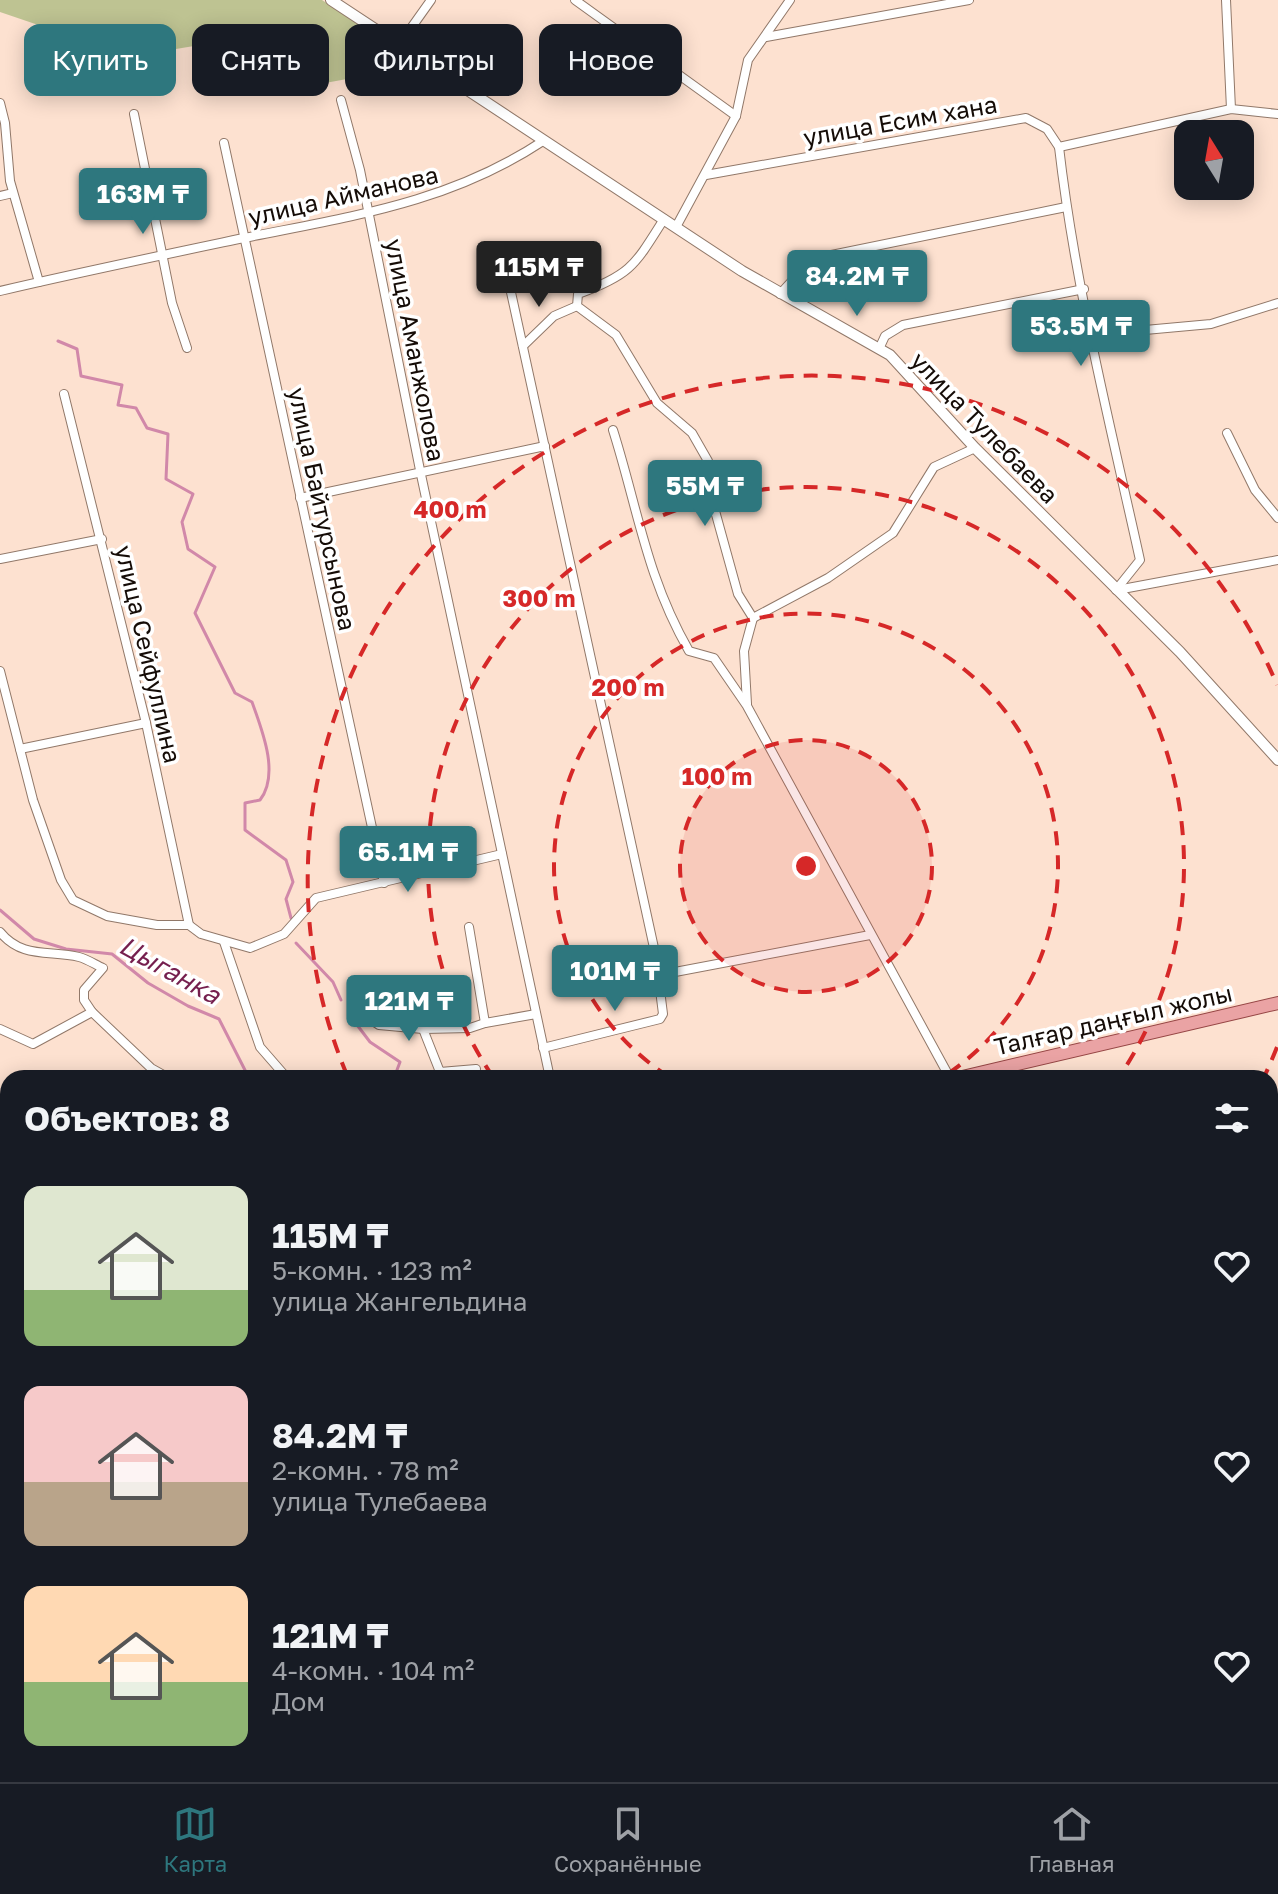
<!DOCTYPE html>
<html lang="ru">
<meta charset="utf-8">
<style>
body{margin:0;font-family:"Golos Text",sans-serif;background:#20242c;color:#f1f3f6;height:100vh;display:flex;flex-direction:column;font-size:30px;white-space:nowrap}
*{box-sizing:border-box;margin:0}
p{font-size:26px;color:#9ea1a6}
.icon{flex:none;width:44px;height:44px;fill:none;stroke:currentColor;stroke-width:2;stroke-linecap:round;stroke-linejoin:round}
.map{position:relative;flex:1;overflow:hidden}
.drawer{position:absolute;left:0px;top:1070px;width:1278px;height:712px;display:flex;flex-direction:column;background:#171b24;border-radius:24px 24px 0 0;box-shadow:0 4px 20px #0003}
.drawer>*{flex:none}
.top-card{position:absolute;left:24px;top:24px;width:800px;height:72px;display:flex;gap:16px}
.needle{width:52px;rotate:349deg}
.tools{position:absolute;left:1174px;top:120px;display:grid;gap:16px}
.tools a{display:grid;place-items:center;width:80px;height:80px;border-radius:16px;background:#171b24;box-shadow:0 4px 20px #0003;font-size:40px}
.price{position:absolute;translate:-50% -68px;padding:0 18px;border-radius:8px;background:#2e777e;color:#fff;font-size:26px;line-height:52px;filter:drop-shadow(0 2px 4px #0008)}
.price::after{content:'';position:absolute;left:50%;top:48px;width:24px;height:18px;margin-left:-12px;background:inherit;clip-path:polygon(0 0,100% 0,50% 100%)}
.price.selected{background:#222;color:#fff}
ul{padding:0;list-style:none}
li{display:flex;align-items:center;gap:24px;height:200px;padding:0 24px}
li span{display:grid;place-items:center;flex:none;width:224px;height:160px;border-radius:16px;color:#555}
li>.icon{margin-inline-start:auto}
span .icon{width:96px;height:96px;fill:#fffc;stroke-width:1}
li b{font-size:34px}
h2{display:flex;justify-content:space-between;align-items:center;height:96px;padding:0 24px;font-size:34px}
.chip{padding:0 28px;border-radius:16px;background:#171b24;box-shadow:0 4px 20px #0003;font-size:28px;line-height:72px}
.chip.selected{background:#2e777e;color:#fff}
.dock{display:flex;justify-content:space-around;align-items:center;height:112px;border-top:2px solid #363941;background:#171b24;font-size:22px;color:#9ea1a6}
.dock a{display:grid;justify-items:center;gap:4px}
.dock .selected{color:#2e777e}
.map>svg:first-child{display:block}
.green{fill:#bec392}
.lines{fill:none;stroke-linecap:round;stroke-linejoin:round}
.stream{stroke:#d188a9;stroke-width:3}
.minor-casing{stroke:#917869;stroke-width:10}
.tertiary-casing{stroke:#917869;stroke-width:12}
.primary-casing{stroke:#964645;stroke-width:14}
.minor{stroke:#fff;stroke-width:8}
.tertiary{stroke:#fff;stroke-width:10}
.primary{stroke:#eaa3a4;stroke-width:12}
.ring{fill:none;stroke:#d62828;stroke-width:4;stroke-dasharray:14 10}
.labels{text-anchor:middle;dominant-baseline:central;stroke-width:7;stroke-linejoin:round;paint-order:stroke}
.street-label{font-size:24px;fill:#150c07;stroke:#fff}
.water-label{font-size:26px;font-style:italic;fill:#751f4e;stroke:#fff}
.centre{fill:#d62828;stroke:#fff;stroke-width:4}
.ring-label{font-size:24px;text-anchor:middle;font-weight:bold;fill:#d62828;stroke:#fff;stroke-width:7;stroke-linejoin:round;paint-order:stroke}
</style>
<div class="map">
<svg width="1278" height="1782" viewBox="0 0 1278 1782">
<rect width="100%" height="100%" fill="#fde1d0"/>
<polygon class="green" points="0,0 322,0 387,43 358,77 270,93 222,67 194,46 146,54 114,45 103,47 0,12"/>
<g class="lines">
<g class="stream">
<path d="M58,341l19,8 4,27 41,9 -4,20 18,3 11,20 21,6 -2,45 27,15 -11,28 6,27 27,18 -20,46 40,80 17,9c10,28 28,72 8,98l-15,3v27l41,30 7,22 -7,17 5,19"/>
<polyline points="0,910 34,939 66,949 112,954 148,983 188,1006 219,1019 249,1078"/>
<polyline points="296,943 333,982 341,1000"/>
<polyline points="351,1017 370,1042 400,1062 394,1078"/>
<polyline points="710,1782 710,1774"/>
</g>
<defs>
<g id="minor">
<polyline points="575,0 736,116"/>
<polyline points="1226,0 1231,109"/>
<polyline points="766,37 969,0"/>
<polyline points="399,45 431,0"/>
<polyline points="341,100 360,170 420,470 550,1078"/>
<polyline points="0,103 5,123 10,181 39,282"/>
<polyline points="134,114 172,303 187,348"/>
<polyline points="224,143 384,883"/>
<path d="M1059,147c16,139 51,277 81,413l-24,30"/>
<polyline points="706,175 1026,118 1047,129 1059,147 1231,109 1278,114"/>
<polyline points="0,196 13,193"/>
<path d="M664,219c-29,46 -33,56 -86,75l-1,12 39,29 41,68 35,30 16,28 4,39 26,94 15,24 75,-40 65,-45 41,-66 41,-19"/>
<polyline points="676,227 736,116 748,60 790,0"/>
<polyline points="507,274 656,957 663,968 675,972 870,935"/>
<path d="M0,291c81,-19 163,-36 244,-53 108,-22 205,-35 299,-97"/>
<polyline points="780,294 812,259 1066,207"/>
<polyline points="1090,335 1211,324 1278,303"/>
<polyline points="523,346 554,316 577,306"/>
<polyline points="879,349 885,336 903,325 1084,289"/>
<polyline points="64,394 146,723 189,925"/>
<path d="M613,430c25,79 33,146 76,221l25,7 33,48 203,372"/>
<polyline points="1227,433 1255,490 1278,518"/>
<polyline points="300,498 545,446"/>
<polyline points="0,559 102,539"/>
<polyline points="1117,590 1278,560"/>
<polyline points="0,671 33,800 61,880 73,900 107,916 157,925 189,925 201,934 250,948 284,934 316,898 502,854"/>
<polyline points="747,704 744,651 753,618"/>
<polyline points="20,749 146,723"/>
<polyline points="469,927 485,1023 536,1014"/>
<path d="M0,932c22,27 49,18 79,25 8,2 17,8 24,11l-19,22v10l8,12"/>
<polyline points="224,942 260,1047 287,1078"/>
<polyline points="360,1012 379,1025 423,1029"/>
<polyline points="0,1029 33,1044 92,1012 151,1068 169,1078"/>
<polyline points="543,1048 660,1019 663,1014 656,958"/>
<polyline points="476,1069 440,1072 423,1029 470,1028 485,1023"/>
</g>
<g id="tertiary">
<polyline points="331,0 742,271 890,355 975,448 1180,652 1278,760"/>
<polyline points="1098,1774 1101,1782"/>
</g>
<g id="primary">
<polyline points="958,1078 1278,1003"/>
<polyline points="0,1290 8,1288"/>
</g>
</defs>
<use href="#minor" class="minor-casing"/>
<use href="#tertiary" class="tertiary-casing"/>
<use href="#primary" class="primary-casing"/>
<use href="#minor" class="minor"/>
<use href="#tertiary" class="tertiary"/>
<use href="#primary" class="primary"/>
</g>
<circle cx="806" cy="866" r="126" fill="#d62828" fill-opacity=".12"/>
<g class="ring">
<circle cx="806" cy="866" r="126"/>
<path d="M669 1077A252 252 0 1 1 943 1077"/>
<path d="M493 1077A378 378 0 1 1 1119 1077"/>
<path d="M1277 1047A504 504 0 0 1 1265 1075M347 1075A504 504 0 1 1 1277 685"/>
</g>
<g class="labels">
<g class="street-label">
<text transform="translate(900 120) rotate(-10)">улица Есим хана</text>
<text transform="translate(343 195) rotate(-13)">улица Айманова</text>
<text transform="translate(416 350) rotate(79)">улица Аманжолова</text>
<text transform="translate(985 427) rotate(46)">улица Тулебаева</text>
<text transform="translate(323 509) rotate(78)">улица Байтурсынова</text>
<text transform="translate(149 654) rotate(77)">улица Сейфуллина</text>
<text transform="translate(1113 1019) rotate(-13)">Талғар даңғыл жолы</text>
</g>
<g class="water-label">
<text transform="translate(170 970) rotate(29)">Цыганка</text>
</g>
</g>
<circle cx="806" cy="866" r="12" class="centre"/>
<g class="ring-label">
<text x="450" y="518">400 m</text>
<text x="539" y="607">300 m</text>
<text x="628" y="696">200 m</text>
<text x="717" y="785">100 m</text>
</g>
</svg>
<div class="tools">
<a><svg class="needle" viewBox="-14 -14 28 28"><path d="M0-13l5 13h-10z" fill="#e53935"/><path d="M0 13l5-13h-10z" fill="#9ea1a6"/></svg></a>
</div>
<b class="price" style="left:143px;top:236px">163M ₸</b>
<b class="price selected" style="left:539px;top:309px">115M ₸</b>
<b class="price" style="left:857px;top:318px">84.2M ₸</b>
<b class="price" style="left:1081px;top:368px">53.5M ₸</b>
<b class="price" style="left:705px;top:528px">55M ₸</b>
<b class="price" style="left:408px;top:894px">65.1M ₸</b>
<b class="price" style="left:615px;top:1013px">101M ₸</b>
<b class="price" style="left:409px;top:1043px">121M ₸</b>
<div class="top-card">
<a class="chip selected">Купить</a>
<a class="chip">Снять</a>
<a class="chip">Фильтры</a>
<a class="chip">Новое</a>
</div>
<section class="drawer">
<h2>Объектов: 8<svg class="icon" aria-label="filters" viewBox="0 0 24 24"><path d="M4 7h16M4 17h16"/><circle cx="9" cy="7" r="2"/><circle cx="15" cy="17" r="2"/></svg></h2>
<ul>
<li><span style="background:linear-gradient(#dfe7d0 65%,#8fb573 0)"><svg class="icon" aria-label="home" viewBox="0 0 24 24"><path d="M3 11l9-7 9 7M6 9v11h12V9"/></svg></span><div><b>115M ₸</b><p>5-комн. · 123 m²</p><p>улица Жангельдина</p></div><svg class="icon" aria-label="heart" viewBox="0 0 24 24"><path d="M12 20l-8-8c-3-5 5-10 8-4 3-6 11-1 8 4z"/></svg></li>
<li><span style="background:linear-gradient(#f6c9c9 60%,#b9a48a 0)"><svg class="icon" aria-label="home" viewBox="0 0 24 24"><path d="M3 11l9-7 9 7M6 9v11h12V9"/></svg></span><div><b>84.2M ₸</b><p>2-комн. · 78 m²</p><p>улица Тулебаева</p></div><svg class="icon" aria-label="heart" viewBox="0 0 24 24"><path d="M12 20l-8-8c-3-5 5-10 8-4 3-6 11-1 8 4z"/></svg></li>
<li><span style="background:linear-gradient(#ffd9b3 60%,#8fb573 0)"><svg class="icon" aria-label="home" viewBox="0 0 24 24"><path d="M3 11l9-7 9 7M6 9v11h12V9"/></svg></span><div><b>121M ₸</b><p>4-комн. · 104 m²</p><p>Дом</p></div><svg class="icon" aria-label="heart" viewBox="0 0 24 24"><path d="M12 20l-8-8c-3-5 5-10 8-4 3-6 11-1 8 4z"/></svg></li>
</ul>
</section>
</div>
<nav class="dock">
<a class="selected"><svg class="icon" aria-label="map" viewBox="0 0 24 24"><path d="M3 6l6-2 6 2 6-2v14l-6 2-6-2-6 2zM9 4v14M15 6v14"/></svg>Карта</a>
<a><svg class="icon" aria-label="saved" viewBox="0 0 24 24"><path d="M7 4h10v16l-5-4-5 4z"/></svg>Сохранённые</a>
<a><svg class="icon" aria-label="home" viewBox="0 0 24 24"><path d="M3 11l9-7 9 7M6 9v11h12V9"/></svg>Главная</a>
</nav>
